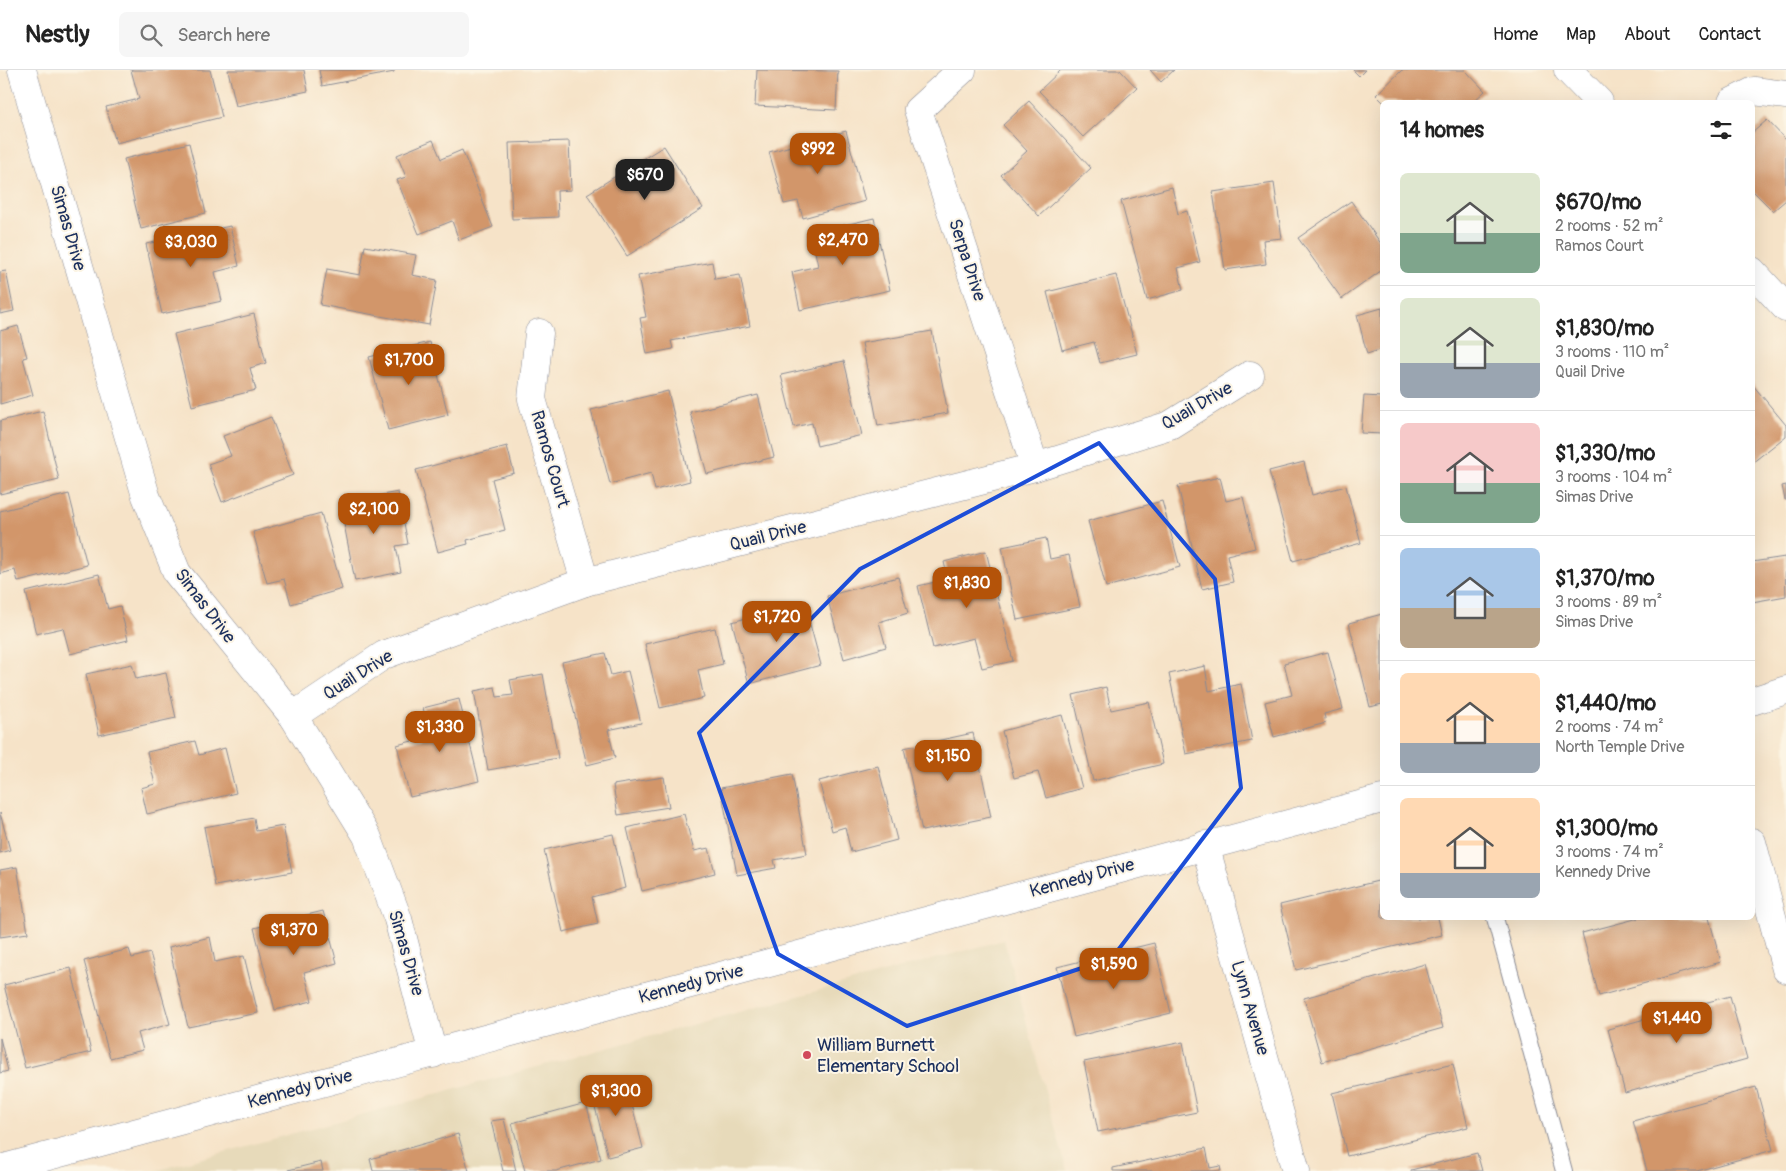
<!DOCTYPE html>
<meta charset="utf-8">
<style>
body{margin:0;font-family:Pangolin,sans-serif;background:#f6f6f6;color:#222;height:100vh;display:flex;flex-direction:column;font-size:19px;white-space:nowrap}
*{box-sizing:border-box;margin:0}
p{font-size:16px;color:#767676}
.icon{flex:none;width:28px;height:28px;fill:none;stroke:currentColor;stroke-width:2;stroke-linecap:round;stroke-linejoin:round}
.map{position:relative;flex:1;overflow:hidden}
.side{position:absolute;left:1380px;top:30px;width:375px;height:820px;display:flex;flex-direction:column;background:#fff;border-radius:8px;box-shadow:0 5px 20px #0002}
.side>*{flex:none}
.price{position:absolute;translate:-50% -42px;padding:0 11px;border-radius:10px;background:#b45309;color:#fff;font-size:16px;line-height:32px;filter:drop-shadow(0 1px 2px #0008)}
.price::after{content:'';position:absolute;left:50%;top:30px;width:15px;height:11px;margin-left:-8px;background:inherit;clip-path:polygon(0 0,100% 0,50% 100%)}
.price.current{background:#222;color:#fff}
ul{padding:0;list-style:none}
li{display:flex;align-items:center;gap:15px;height:125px;padding:0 20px}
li+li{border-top:1px solid #e0e0e0}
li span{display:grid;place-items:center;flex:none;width:140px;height:100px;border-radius:8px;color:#555}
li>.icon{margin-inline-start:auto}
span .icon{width:60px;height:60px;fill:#fffc;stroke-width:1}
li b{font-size:21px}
h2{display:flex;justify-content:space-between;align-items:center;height:60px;padding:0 20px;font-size:21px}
header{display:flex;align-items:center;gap:30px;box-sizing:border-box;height:70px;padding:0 25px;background:#fff;border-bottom:1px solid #e0e0e0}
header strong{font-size:24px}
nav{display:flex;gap:28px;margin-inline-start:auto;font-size:18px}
.search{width:350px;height:45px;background:#f6f6f6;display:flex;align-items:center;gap:12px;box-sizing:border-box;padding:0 18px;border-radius:8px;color:#767676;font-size:19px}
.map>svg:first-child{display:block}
.built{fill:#e7daba}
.building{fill:#d2966a}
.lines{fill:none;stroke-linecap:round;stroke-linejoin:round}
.service-casing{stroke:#888993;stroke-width:18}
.minor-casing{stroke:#888993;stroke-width:29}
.service{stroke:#fff;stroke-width:16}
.minor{stroke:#fff;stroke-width:28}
.marked{fill:none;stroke:#1d4ed8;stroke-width:4;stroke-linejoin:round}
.poi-dot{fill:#d1495b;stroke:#fcf5e5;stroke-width:2}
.labels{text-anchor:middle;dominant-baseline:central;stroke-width:4;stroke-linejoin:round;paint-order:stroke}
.street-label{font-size:18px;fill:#1b2f5e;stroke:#fcf5e5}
.poi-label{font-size:18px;fill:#1b2f5e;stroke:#fcf5e5;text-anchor:start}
</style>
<header>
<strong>Nestly</strong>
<div class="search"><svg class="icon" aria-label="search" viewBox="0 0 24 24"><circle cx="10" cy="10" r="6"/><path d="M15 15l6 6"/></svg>Search here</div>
<nav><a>Home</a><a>Map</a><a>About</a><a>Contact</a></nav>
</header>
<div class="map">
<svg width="1786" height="1101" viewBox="0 0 1786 1101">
<rect width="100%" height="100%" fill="#fcf5e5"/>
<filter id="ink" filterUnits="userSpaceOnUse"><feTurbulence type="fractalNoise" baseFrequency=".02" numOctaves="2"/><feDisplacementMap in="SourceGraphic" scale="10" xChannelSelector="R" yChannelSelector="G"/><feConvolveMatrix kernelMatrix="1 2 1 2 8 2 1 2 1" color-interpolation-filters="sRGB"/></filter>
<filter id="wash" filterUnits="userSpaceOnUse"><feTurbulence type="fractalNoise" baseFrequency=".0096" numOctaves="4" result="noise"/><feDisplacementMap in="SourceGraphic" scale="20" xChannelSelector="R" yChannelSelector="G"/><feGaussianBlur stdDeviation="1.12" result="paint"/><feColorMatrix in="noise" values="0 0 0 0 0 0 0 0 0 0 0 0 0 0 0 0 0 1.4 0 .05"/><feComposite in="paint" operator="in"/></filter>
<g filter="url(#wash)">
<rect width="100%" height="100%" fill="#f6e3c8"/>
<polygon class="built" points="1004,870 1067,1101 155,1101"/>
<g id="blocks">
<g class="building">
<polygon points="131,0 210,0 222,47 116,73 106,37 139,29"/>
<polygon points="228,0 304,0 308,21 236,36"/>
<polygon points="319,0 394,0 394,2 322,16"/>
<polygon points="757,0 838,1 836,40 755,36"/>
<polygon points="1061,0 1120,0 1137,18 1083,67 1039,21"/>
<polygon points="1150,0 1174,0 1161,12"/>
<polygon points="1353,0 1365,0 1359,6"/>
<polygon points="1402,0 1465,0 1485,21 1473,32 1383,32 1376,25"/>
<polygon points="1029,31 1091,98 1039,146 1001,105 1027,81 1003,55"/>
<polygon points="1767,50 1786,70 1786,130 1773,141 1752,120 1752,63"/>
<polygon points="846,61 865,131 803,148 798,131 784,134 769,82"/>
<polygon points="433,70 441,89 462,80 493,157 459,170 452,151 419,164 397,110 406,107 397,85"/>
<polygon points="569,71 571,120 557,121 558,147 512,149 509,73"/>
<polygon points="189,73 206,143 141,159 124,89"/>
<polygon points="664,76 703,138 627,186 587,124"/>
<polygon points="1274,113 1282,168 1263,170 1266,194 1225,200 1213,122"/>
<polygon points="1172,117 1178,144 1187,141 1200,192 1178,198 1183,220 1147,230 1121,131"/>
<polygon points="1351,131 1382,175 1382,200 1342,229 1298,168"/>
<polygon points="874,148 890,220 800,240 792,202 818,196 811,163"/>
<polygon points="230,156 239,196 215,202 222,231 162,244 146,174"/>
<polygon points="365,176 416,185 412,205 437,210 429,255 320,235 327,199 360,205"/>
<polygon points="712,192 715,209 740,205 750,256 671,271 673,279 647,284 640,248 646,247 638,206"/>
<polygon points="6,201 14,241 0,244 0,202"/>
<polygon points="1116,205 1137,284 1100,293 1094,272 1062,280 1047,222"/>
<polygon points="1382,238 1382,279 1367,284 1357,245"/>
<polygon points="254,244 266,293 250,298 256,320 192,336 174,264"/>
<polygon points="18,256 27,287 23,288 33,325 0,334 0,261"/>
<polygon points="932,261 948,343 878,356 862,273"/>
<polygon points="430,272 448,345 388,360 369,287"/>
<polygon points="844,291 862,365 817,376 812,353 794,357 781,305"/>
<polygon points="1752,314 1786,355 1786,366 1752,393"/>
<polygon points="668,321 690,411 655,420 651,403 610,414 591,340"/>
<polygon points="758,325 774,387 707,404 690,342"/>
<polygon points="1364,326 1382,327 1382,364 1361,363"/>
<polygon points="43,341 59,410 0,424 0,351"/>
<polygon points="271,347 293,405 222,432 208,394 231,386 223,366"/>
<polygon points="507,376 514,403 492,409 505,460 467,470 468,474 438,482 416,400"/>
<polygon points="1304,392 1312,425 1346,416 1361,473 1293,491 1269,401"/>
<polygon points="1220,407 1226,431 1243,427 1255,478 1227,485 1233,512 1202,519 1178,416"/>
<polygon points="1786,415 1786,430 1785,430 1782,416"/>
<polygon points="398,422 408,474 396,476 401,502 355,511 340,433"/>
<polygon points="69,424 87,495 18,512 15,500 0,504 0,441"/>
<polygon points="1162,431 1180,497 1106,517 1088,451"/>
<polygon points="321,443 342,519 291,534 284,509 267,513 253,462"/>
<polygon points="1046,468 1050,489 1069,485 1080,537 1017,550 1002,477"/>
<polygon points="986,481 1013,591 982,598 974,568 933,578 918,516 948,509 944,492"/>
<polygon points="1785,487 1786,526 1752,532 1752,492"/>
<polygon points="99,504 108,539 120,536 128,570 70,584 63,558 36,564 26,522"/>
<polygon points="898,507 908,543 879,552 886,577 844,589 827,526"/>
<polygon points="804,532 821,595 749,614 732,552"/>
<polygon points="1382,544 1382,634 1370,637 1349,553"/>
<polygon points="715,558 723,594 698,600 704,628 660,638 645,574"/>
<polygon points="1328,582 1343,639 1324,644 1326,653 1274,667 1265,632 1292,625 1284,593"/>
<polygon points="605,583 611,605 628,601 641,653 608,660 615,688 587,695 562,592"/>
<polygon points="132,594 136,609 166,603 176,648 99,665 86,604"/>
<polygon points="1205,596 1209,621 1241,614 1252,671 1186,684 1169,604"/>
<polygon points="543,604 558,688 488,700 474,621 495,617 497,627 513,625 510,610"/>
<polygon points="1106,617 1111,640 1149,632 1163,694 1093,711 1073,625"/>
<polygon points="459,629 479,711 410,727 397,675 431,666 423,638"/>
<polygon points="1062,645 1082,718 1046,728 1038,702 1014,708 1002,661"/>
<polygon points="973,663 991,747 922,761 904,678"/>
<polygon points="195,671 199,685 225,678 236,723 147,744 141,718 155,714 147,682"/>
<polygon points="878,696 897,770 851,782 845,757 832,761 819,711"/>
<polygon points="792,704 807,784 774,790 776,798 737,805 721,718"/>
<polygon points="664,707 669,737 618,745 613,715"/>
<polygon points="0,743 10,780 0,783"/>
<polygon points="684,744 694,781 709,778 715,803 642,821 627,758"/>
<polygon points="254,748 256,761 283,756 292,802 215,816 204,757"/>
<polygon points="613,764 625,818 592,827 598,854 563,862 544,780"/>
<polygon points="17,797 28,863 0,867 0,800"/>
<polygon points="1382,810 1382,848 1438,848 1442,865 1296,900 1280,835"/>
<polygon points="323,841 337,893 304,902 312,931 275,940 254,858"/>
<polygon points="1639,848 1709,848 1721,892 1599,926 1582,863"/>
<polygon points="210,867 215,892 244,886 258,943 188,957 169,877"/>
<polygon points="1154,873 1171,943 1074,967 1057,897"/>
<polygon points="129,879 132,888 150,883 170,954 138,963 143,980 110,988 84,891"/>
<polygon points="1425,894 1443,958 1322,992 1304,928"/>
<polygon points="71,898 91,982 25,998 4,915"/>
<polygon points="1730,926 1747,989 1625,1023 1608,959"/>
<polygon points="0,968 8,1001 0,1003"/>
<polygon points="1183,972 1197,1042 1098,1062 1084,992"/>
<polygon points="1453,994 1468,1057 1347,1086 1332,1023"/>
<polygon points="608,1009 609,1016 626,1011 643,1078 608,1087 589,1014"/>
<polygon points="1756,1017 1773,1080 1697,1101 1647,1101 1633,1051"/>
<polygon points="586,1033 601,1089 556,1101 525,1101 512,1053"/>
<polygon points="504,1049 516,1101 503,1101 491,1051"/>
<polygon points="458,1064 469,1101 373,1101 370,1089"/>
<polygon points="1206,1078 1210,1098 1220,1096 1221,1101 1113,1101 1113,1098"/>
<polygon points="1477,1083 1482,1101 1411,1101 1411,1100"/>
<polygon points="321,1092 323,1101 288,1101 288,1100"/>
</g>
</g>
</g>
<g filter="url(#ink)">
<use href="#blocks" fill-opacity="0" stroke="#888993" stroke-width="1"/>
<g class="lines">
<defs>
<polyline id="service" points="1495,848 1564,1101"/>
<g id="minor">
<polyline points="22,0 146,426 177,503 293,646 367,766 398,849 433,984"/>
<polyline points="962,0 918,40 1035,397"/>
<polyline points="1568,0 1599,32"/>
<polyline points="1732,32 1754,21 1786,25"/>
<polyline points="1752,201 1786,238"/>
<polyline points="539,263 532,329 585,512"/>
<polyline points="1752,631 1786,620"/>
<polyline points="293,646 384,585 585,512 1035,397 1170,355 1250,305"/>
<polyline points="1752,772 1786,899"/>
<polyline points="1205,775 1296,1101"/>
<path d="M0,1099c461,-122 921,-250 1382,-370"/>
</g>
</defs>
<use href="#service" class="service-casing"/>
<use href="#minor" class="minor-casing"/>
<use href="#service" class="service"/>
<use href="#minor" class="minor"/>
</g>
</g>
<path class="marked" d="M1099,373l116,136 26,209 -129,170 -205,68 -129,-72 -79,-221 161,-164z"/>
<circle class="poi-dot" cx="807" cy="985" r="5"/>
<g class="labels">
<g class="street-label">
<text transform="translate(68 158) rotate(74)">Simas Drive</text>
<text transform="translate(967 190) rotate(72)">Serpa Drive</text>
<text transform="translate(1197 336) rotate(-30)">Quail Drive</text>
<text transform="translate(550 389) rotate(74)">Ramos Court</text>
<text transform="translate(768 466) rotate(-14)">Quail Drive</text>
<text transform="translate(205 536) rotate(53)">Simas Drive</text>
<text transform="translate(358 605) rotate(-32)">Quail Drive</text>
<text transform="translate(1082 808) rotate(-15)">Kennedy Drive</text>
<text transform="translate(406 883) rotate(74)">Simas Drive</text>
<text transform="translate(691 914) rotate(-15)">Kennedy Drive</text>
<text transform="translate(1250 938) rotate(74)">Lynn Avenue</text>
<text transform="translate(300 1019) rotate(-15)">Kennedy Drive</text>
</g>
<g class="poi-label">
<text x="817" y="975">William Burnett<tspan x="817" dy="21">Elementary School</tspan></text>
</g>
</g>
</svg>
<b class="price" style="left:818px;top:105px">$992</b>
<b class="price current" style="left:645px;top:131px">$670</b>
<b class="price" style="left:843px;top:196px">$2,470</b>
<b class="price" style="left:191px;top:198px">$3,030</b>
<b class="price" style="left:409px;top:316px">$1,700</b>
<b class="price" style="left:374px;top:465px">$2,100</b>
<b class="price" style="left:967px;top:539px">$1,830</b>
<b class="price" style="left:777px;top:573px">$1,720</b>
<b class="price" style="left:440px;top:683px">$1,330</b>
<b class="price" style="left:948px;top:712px">$1,150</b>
<b class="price" style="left:294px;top:886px">$1,370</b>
<b class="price" style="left:1114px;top:920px">$1,590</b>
<b class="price" style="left:1677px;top:974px">$1,440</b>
<b class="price" style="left:616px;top:1047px">$1,300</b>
<section class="side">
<h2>14 homes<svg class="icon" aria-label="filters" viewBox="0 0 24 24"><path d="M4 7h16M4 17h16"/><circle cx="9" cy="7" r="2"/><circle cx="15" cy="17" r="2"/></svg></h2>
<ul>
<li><span style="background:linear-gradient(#dfe7d0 60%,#7fa58c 0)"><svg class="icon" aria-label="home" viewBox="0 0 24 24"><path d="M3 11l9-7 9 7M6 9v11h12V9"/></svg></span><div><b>$670/mo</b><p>2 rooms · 52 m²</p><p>Ramos Court</p></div></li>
<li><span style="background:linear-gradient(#dfe7d0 65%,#9aa5b1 0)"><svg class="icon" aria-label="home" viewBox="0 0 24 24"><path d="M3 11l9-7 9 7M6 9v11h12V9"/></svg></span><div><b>$1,830/mo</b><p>3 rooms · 110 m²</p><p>Quail Drive</p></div></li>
<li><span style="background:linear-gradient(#f6c9c9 60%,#7fa58c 0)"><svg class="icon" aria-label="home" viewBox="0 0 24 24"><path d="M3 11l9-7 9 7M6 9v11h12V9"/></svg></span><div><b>$1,330/mo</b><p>3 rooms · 104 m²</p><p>Simas Drive</p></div></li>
<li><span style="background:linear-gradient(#a9c7e8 60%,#b9a48a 0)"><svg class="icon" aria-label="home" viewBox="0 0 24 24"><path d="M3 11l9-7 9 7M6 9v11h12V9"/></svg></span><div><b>$1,370/mo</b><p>3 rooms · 89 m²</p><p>Simas Drive</p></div></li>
<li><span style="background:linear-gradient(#ffd9b3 70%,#9aa5b1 0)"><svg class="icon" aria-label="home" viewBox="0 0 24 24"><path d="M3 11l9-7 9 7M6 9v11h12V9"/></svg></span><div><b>$1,440/mo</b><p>2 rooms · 74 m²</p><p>North Temple Drive</p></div></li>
<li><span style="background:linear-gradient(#ffd9b3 75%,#9aa5b1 0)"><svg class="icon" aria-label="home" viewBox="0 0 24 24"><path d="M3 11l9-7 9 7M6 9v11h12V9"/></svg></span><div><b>$1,300/mo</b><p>3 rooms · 74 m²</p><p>Kennedy Drive</p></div></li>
</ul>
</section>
</div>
